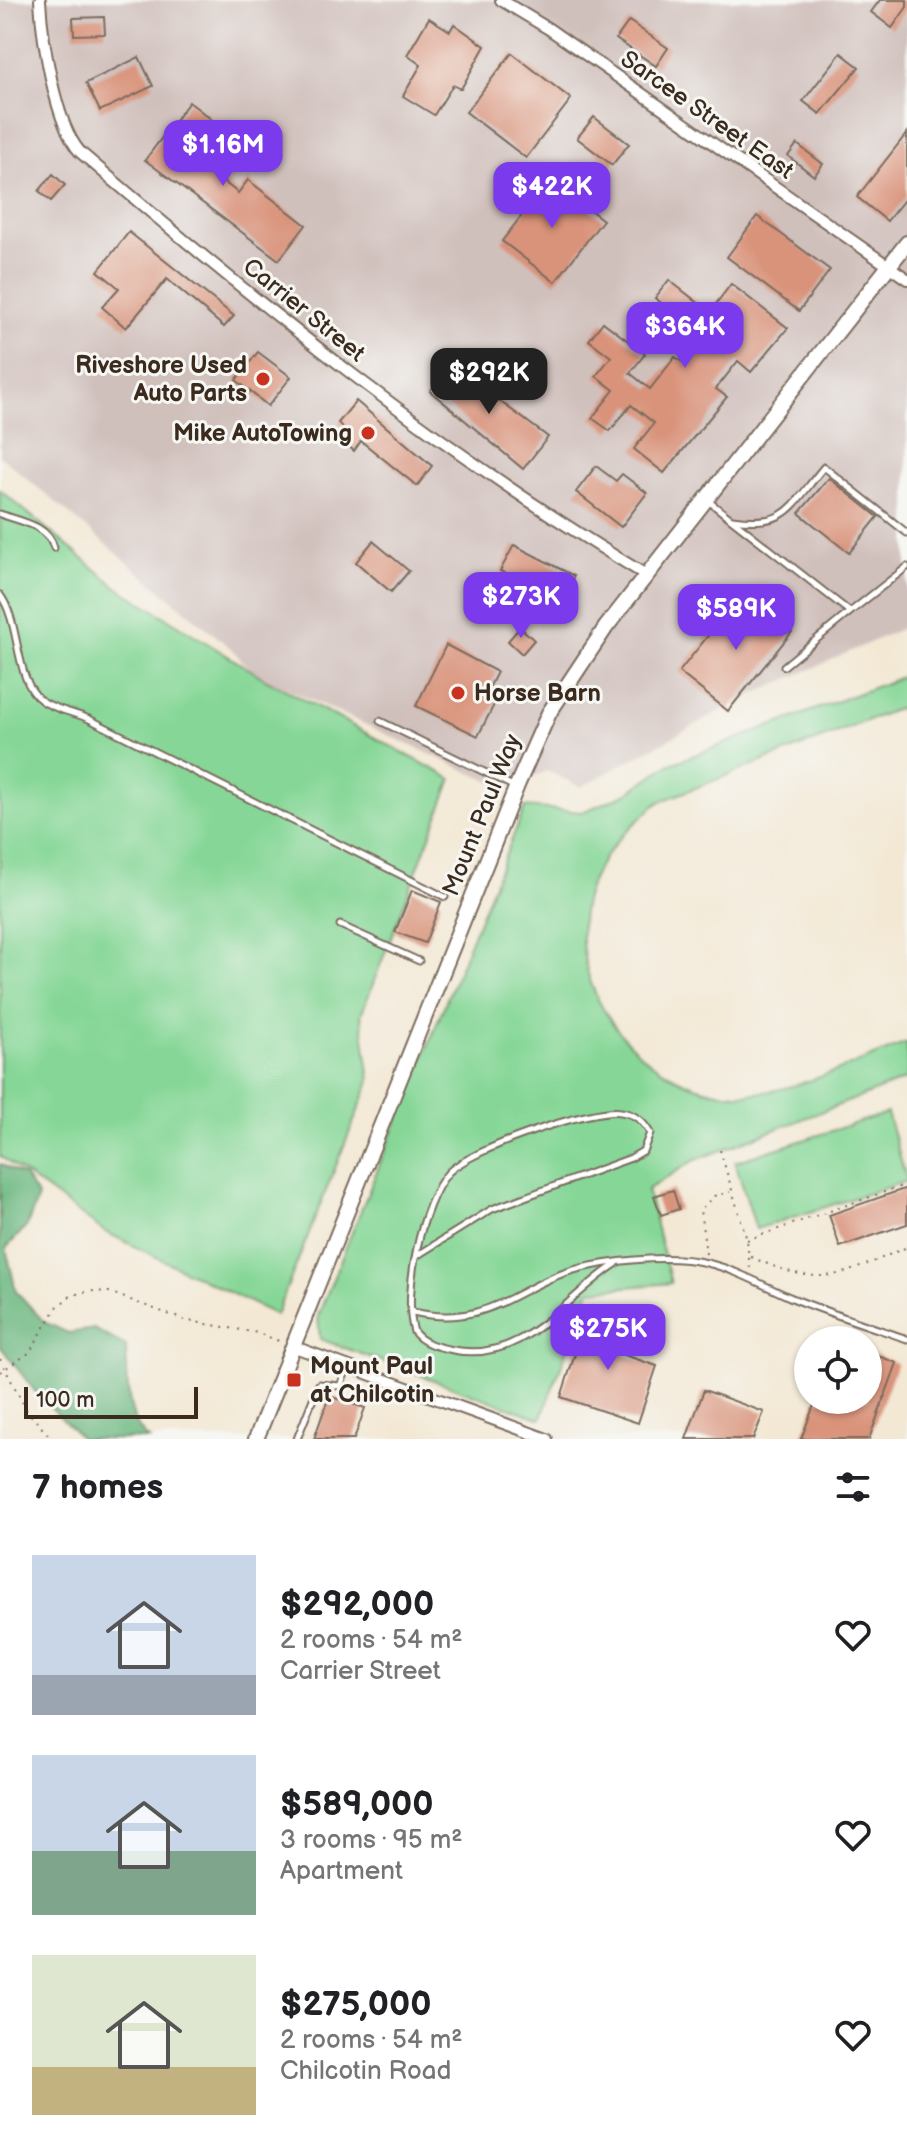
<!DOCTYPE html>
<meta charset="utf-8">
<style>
body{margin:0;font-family:"Balsamiq Sans",sans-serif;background:#f2f2f2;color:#202124;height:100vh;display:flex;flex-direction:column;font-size:30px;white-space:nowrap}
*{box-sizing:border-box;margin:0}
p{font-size:26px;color:#757577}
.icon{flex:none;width:44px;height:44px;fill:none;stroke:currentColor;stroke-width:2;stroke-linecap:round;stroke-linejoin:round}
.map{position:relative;height:1439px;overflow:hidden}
.details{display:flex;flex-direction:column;background:#fff;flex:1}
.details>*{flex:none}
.tools{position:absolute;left:794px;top:1326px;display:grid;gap:16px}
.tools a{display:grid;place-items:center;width:88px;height:88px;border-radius:50%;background:#fff;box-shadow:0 2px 6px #0004;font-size:40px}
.scale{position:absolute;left:24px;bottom:20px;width:174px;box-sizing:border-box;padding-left:8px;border:4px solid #3b2a1e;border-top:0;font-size:22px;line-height:28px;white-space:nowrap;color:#3b2a1e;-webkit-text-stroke:6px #f6f6f2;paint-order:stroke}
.price{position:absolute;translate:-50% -68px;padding:0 18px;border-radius:16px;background:#7c3aed;color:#fff;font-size:26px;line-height:52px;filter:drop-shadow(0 2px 4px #0008)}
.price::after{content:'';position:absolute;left:50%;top:48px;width:24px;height:18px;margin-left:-12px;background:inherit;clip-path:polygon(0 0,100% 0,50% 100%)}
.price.active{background:#222;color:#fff}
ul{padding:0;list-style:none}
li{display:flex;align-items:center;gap:24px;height:200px;padding:0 32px}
li span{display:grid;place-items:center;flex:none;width:224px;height:160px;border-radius:0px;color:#555}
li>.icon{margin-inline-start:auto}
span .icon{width:96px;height:96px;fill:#fffc;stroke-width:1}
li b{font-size:34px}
h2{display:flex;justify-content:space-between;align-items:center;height:96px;padding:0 32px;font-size:34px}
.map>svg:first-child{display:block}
.industrial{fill:#d0c0bc}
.green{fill:#86d797;stroke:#60805a;stroke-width:2}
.forest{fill:#6cb880;stroke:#54714f;stroke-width:2}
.building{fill:#d9937a}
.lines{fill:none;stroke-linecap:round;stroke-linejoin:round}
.lane-casing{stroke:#7b6c5e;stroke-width:9}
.street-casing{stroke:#7b6c5e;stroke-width:14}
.secondary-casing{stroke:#7b6c5e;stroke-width:18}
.path{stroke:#7b6c5e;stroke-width:2;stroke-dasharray:2 6;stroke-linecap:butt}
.lane{stroke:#fff;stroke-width:5}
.street{stroke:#fff;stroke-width:10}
.secondary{stroke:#fff;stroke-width:14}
.poi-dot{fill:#c8321e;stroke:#f6f6f2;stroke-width:3}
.labels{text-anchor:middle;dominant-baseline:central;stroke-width:6;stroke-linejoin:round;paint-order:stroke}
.street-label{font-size:24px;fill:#3b2a1e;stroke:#f6f6f2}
.poi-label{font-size:24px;font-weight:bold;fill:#3b2a1e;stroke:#f6f6f2;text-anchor:end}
</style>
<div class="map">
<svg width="907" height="1439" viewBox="0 0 907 1439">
<rect width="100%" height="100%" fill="#f6f6f2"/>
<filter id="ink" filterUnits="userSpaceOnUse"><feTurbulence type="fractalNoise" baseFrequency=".0125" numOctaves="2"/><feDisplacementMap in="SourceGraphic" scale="16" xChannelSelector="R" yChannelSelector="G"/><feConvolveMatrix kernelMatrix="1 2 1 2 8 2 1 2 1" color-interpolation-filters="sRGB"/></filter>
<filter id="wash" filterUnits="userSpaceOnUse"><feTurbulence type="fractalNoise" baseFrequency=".006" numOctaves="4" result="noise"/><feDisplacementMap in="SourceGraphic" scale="32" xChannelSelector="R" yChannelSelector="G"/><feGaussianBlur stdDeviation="1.8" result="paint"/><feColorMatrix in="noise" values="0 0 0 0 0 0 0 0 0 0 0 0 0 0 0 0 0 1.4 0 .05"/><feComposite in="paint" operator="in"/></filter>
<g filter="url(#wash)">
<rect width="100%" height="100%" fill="#f3e8d4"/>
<polygon class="industrial" points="0,0 907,0 907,626 737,702 581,787 547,771 518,783 493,783 253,673 233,650 0,456"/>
<g class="green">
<polygon points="0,490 117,587 265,679 452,779 361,1015 370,1081 276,1315 105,1232 0,1156"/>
<path d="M907,675v30l-248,97c-31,26 -62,54 -73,95 -24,94 56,193 151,197 51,2 122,-33 170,-51v36l-214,82 -46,29 24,93 -81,7 -49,129 -221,-80 -2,-23 207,-509 57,5 44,-18 42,-29z"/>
<polygon points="887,1113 907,1181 756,1229 735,1162"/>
</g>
<path class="forest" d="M0,1164l24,12 14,21 -11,29 -21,22 10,43 28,31 24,11 26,-4 32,17c2,29 -2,74 23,93h-67l-48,-49 -34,-44z"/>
<g id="blocks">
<g class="building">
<polygon points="880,0 907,0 907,7 892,28 871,12"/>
<polygon points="104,17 105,34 74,35 73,18"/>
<polygon points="429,18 450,31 454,24 485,46 461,89 453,85 434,115 403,96 421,65 407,55"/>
<polygon points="629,21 668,48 656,66 616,39"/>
<polygon points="512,53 571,99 526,158 466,112"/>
<polygon points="841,53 859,67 820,114 803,101"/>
<polygon points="139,57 153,86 100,111 86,83"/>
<polygon points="189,102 211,119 186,152 238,193 248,180 306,225 279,260 145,160"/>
<polygon points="594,117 629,144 612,165 577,138"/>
<polygon points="907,133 907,196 887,221 857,197"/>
<polygon points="797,144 823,164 814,176 788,156"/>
<polygon points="53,174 65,185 51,201 39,191"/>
<polygon points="550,179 603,220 555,282 502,241"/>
<polygon points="757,216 830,270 799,311 727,257"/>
<polygon points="129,232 234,316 224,327 167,279 126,328 102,307 119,288 98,271"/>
<polygon points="669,280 710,312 731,284 788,328 751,372 738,361 716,389 727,397 664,473 634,449 654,423 631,405 610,431 592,418 614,390 596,376 611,357 589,340 603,322 645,354 630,373 650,389 675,357 681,361 702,334 655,298"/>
<polygon points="258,352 291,377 268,406 236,380"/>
<polygon points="450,364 548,437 523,469 430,391"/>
<polygon points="356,401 432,466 417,486 361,441 354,451 338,437 344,429 338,423"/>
<polygon points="596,466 616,481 622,474 647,493 621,527 576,492"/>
<polygon points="829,478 878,517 849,553 799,513"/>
<polygon points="373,541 409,571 391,592 356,562"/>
<polygon points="514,545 574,576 561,601 500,571"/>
<polygon points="743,592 792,632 728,711 679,672"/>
<polygon points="520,627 534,640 522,654 508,641"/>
<polygon points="446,645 497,672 488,690 499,695 478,736 416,706"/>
<polygon points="412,890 441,902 425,943 395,932"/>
<polygon points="907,1188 907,1224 840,1247 829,1215"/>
<polygon points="673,1190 679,1209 661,1215 654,1196"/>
<polygon points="588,1314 634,1329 624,1355 657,1366 638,1423 561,1397"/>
<polygon points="868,1352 897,1363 869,1439 801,1439 816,1400 868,1400"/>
<polygon points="704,1390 764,1412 753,1439 686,1439"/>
<polygon points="329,1396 365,1408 354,1439 314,1439"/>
</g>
</g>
</g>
<g filter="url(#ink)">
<use href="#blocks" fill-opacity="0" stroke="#7b6c5e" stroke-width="2"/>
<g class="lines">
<defs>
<g id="lane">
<polyline points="707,500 850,612 784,666"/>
<path d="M0,514c19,7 49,11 54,34"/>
<path d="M732,519c57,8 58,-12 92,-52l83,66"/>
<path d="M0,595c21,27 14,85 41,105 13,10 33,12 48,19l356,178"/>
<polyline points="850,612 907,567"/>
<polyline points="380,721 515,787"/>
<polyline points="340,925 419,961"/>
<path d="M418,1255l74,-46 139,-51 12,-7 7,-18c-7,-12 -15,-19 -29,-21 -30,-5 -152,38 -173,61 -26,29 -46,121 -34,159 9,12 25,15 39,18 72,14 110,-52 163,-86"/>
<path d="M413,1312c81,19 108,-34 178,-46 35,-7 82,-11 116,-3 30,7 57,23 85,35 37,15 77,28 115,41"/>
<polyline points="297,1439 319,1384 340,1386 348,1367"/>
</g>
<g id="street">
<path d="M40,0c2,39 15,124 40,152 178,153 364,302 566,423"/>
<polyline points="501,0 549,29 907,279"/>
<polyline points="292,1346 547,1439"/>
</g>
<polyline id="secondary" points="256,1439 518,783 549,713 606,627 907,243"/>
</defs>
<use href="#lane" class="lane-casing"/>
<use href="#street" class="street-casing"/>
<use href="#secondary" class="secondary-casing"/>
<g class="path">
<polyline points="720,1150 747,1240 750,1269"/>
<polyline points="747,1240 907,1184"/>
<polyline points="706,1254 700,1210 714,1196 730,1192"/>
<path d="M751,1257c72,32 87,20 156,-10"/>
<polyline points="0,1359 27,1411 52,1439"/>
<polyline points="0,1372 29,1353 58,1306 72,1295 90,1291 109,1292 184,1320 258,1333 279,1341"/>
</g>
<use href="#lane" class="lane"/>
<use href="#street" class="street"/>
<use href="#secondary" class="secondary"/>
</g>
</g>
<g class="poi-dot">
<circle cx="263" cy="379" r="8"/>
<circle cx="368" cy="433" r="8"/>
<circle cx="458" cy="693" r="8"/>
<rect x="286" y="1372" width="16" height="16" rx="4"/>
</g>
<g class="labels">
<g class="street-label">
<text transform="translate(707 115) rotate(35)">Sarcee Street East</text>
<text transform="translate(304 310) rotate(39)">Carrier Street</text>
<text transform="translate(482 815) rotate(-68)">Mount Paul Way</text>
</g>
<g class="poi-label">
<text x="247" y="365">Riveshore Used<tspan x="247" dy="28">Auto Parts</tspan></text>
<text x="352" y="433">Mike AutoTowing</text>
<text x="474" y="693" text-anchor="start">Horse Barn</text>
<text x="310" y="1366" text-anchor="start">Mount Paul<tspan x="310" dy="28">at Chilcotin</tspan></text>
</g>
</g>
</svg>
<div class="tools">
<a><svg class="icon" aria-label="locate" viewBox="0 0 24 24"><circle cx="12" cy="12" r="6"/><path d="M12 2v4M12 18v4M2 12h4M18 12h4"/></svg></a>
</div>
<div class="scale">100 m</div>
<b class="price" style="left:223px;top:188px">$1.16M</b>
<b class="price" style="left:552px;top:230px">$422K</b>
<b class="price" style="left:685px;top:370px">$364K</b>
<b class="price active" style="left:489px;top:416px">$292K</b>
<b class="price" style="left:521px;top:640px">$273K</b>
<b class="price" style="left:736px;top:652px">$589K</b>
<b class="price" style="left:608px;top:1372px">$275K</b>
</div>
<section class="details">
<h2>7 homes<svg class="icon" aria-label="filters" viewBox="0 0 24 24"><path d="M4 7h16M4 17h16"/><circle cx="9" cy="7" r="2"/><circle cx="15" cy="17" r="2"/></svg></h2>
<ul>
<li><span style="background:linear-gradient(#c9d6e8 75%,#9aa5b1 0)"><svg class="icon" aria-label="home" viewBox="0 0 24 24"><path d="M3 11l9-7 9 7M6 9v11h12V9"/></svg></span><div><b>$292,000</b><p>2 rooms · 54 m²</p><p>Carrier Street</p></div><svg class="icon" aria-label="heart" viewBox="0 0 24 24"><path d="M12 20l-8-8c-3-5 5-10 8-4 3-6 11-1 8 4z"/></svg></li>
<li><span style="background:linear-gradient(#c9d6e8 60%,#7fa58c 0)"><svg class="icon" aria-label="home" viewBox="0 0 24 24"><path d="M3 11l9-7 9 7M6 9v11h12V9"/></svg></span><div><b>$589,000</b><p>3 rooms · 95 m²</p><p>Apartment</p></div><svg class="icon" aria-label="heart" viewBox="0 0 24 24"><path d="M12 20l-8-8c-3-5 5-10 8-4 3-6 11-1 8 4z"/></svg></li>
<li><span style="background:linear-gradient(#dfe7d0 70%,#c2b280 0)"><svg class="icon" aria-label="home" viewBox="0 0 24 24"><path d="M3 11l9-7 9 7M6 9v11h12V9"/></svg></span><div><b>$275,000</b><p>2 rooms · 54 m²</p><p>Chilcotin Road</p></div><svg class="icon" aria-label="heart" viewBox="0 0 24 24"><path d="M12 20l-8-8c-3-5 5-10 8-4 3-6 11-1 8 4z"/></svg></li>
</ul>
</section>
